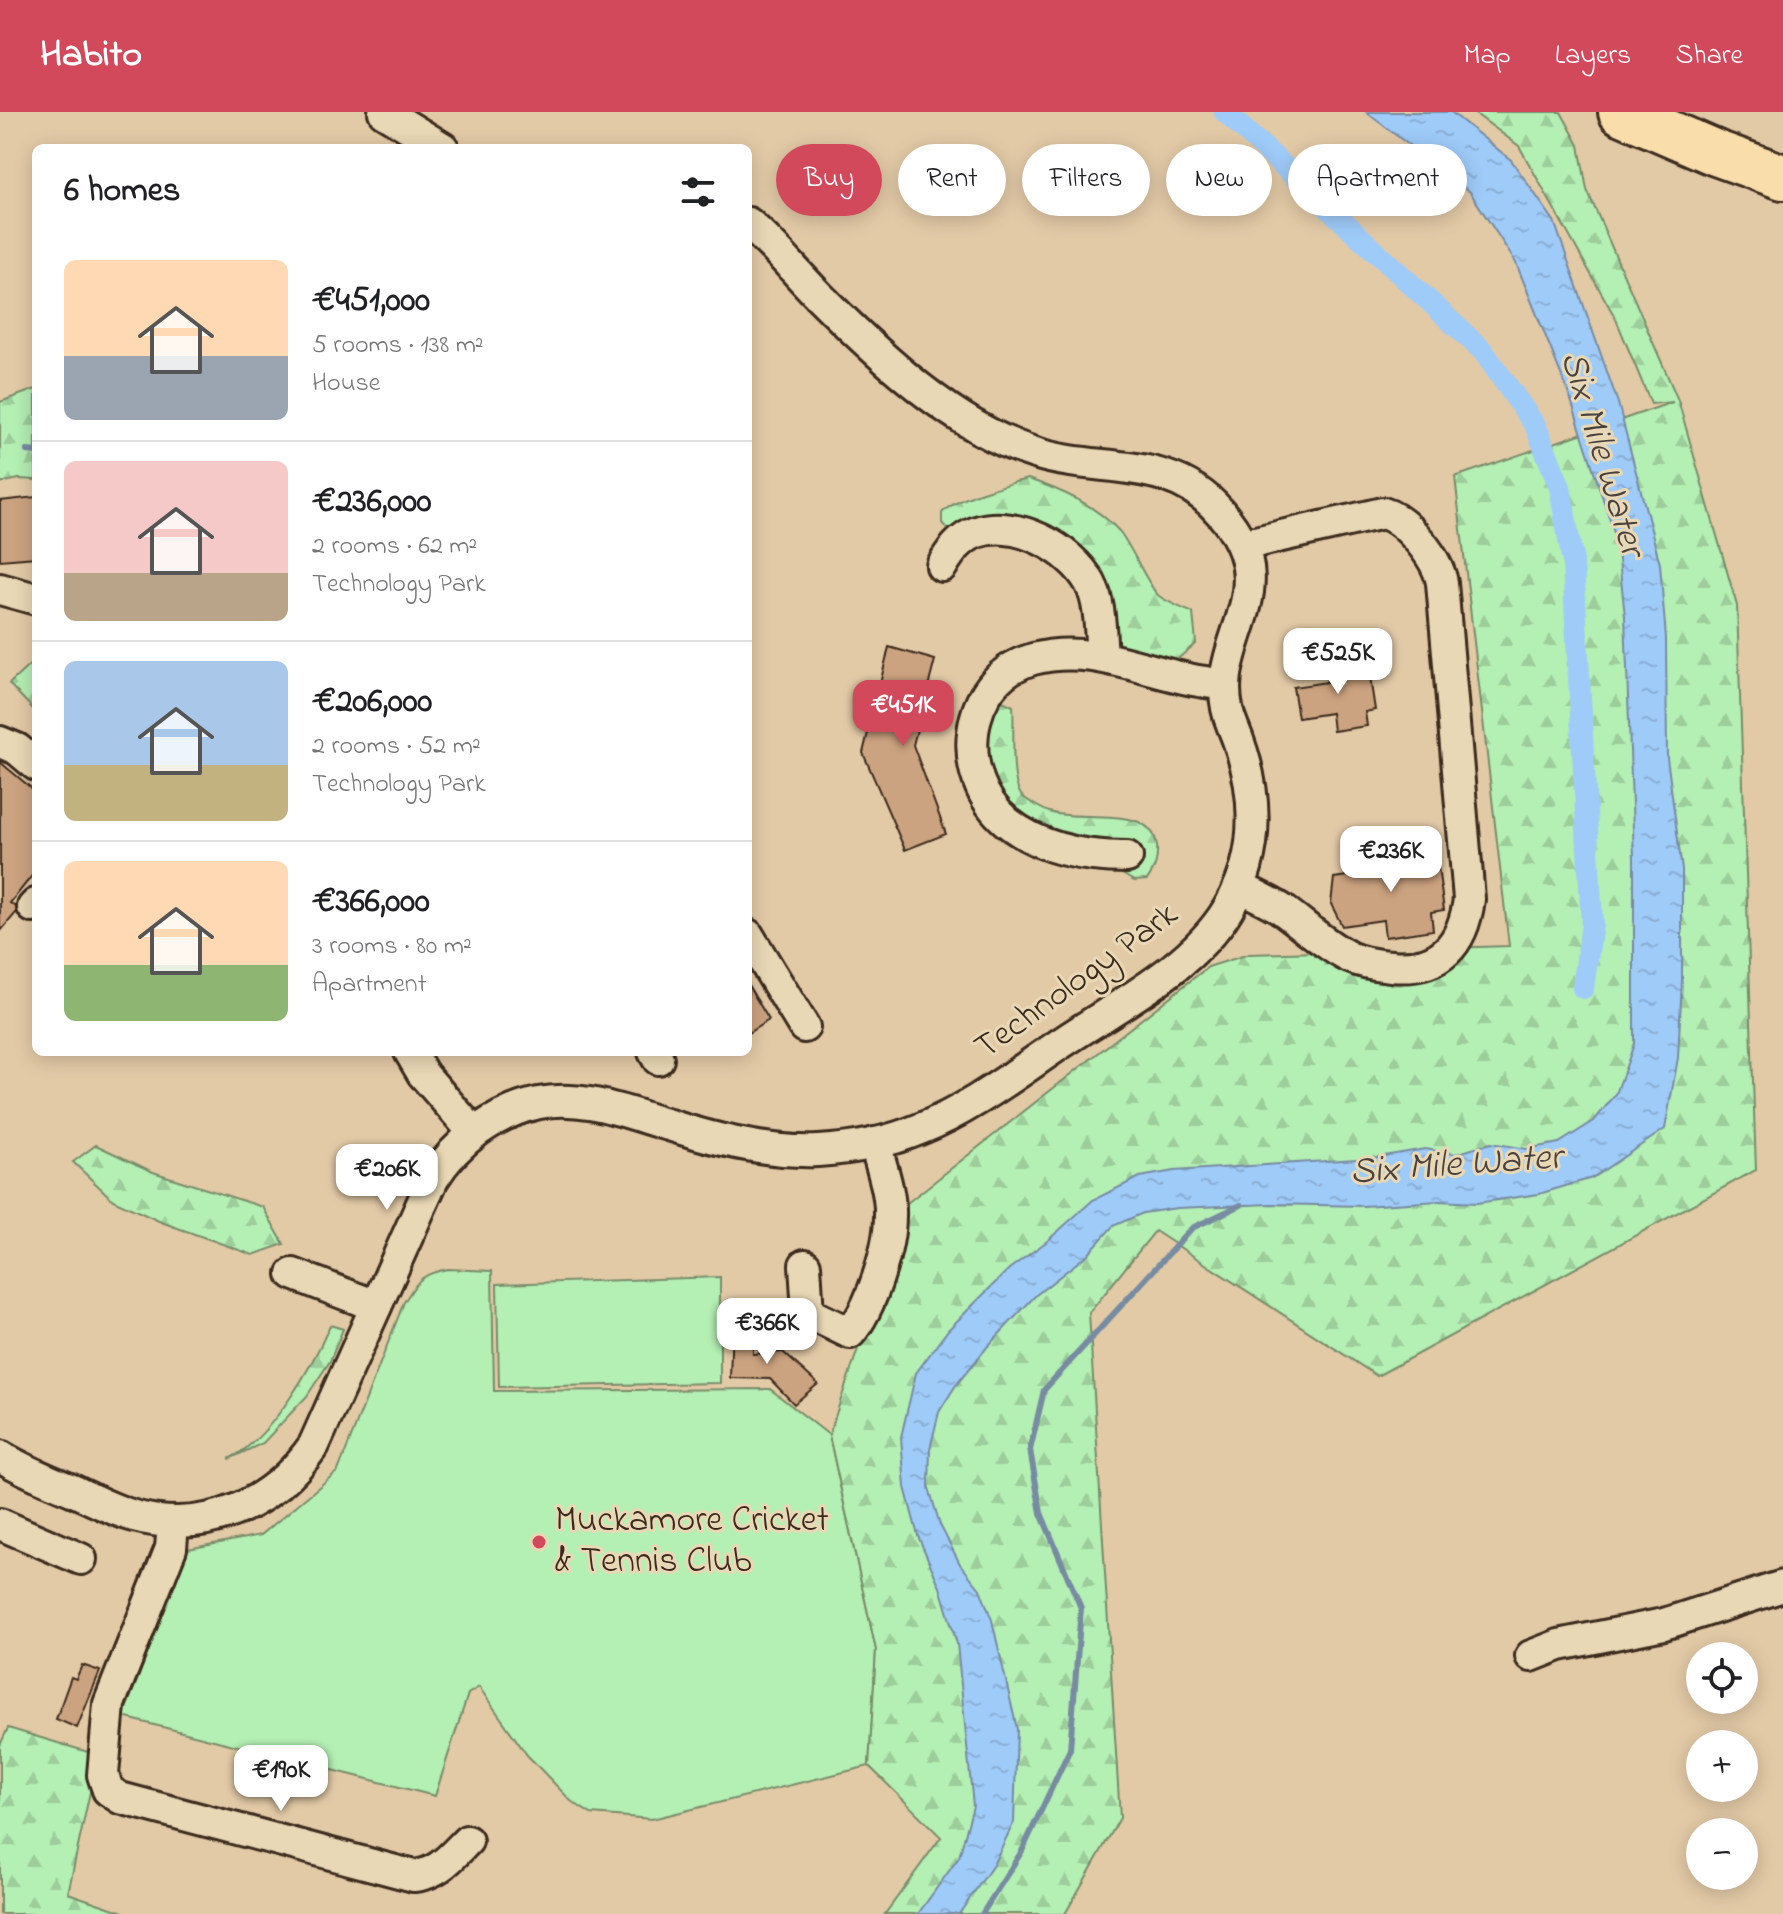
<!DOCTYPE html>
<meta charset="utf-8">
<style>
body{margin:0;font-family:"Indie Flower",sans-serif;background:#f6f6f6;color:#202124;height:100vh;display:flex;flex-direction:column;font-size:30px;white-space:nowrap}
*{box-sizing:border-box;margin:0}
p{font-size:26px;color:#757577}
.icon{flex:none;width:44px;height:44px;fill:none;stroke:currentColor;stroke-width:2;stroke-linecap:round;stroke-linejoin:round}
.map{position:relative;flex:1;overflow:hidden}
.side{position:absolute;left:32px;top:32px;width:720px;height:912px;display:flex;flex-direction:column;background:#fff;border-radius:12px;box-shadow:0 4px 20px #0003}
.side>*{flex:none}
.guide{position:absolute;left:776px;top:32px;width:760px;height:72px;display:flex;gap:16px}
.buttons{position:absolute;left:1686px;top:1530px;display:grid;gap:16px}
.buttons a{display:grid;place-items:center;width:72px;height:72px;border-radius:50%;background:#fff;box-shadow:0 4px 20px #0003;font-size:40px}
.price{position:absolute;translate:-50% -68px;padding:0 18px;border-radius:16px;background:#fff;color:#222;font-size:26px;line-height:52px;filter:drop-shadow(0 2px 4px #0008)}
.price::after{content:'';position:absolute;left:50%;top:48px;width:24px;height:18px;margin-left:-12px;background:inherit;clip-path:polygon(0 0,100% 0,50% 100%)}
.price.current{background:#d1495b;color:#fff}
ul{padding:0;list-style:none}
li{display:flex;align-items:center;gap:24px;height:200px;padding:0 32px}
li+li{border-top:2px solid #e0e0e0}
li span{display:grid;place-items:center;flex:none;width:224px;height:160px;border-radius:12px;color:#555}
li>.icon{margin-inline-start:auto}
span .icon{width:96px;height:96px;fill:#fffc;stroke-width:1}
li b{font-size:34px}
h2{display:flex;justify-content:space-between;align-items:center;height:96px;padding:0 32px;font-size:34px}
.chip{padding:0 28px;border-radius:36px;background:#fff;box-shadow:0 4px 20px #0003;font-size:28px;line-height:72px}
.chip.current{background:#d1495b;color:#fff}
header{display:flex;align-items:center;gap:48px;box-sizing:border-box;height:112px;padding:0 40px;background:#d1495b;color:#fff}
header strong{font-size:38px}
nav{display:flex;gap:44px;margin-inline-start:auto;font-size:28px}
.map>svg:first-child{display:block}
.green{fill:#b4efb4;stroke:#788c69;stroke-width:2}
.forest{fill:url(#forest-firs);stroke:#788c69;stroke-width:2}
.water{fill:url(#water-ripples);stroke:#778ba1;stroke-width:2}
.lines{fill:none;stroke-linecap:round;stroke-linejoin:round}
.stream{stroke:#778ba1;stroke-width:6}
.canal{stroke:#9fcbf9;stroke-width:22}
.building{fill:#cca380;stroke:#3b2a1e;stroke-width:2}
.minor-casing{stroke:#3b2a1e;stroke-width:36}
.highway-casing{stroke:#3b2a1e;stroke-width:50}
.minor{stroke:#e9d8b5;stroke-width:30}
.highway{stroke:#f9deab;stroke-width:44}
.poi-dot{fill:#d1495b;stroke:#e9d8b5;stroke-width:3}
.labels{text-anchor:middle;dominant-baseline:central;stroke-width:6;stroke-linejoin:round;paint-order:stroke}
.street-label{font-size:36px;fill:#3b2a1e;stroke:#e9d8b5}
.poi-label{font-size:36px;fill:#3b2a1e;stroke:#e9d8b5;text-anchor:start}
.water-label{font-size:38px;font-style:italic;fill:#4a423f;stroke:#e9d8b5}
</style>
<header>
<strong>Habito</strong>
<nav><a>Map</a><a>Layers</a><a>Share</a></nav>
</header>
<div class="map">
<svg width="1783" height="1802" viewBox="0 0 1783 1802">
<defs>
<pattern id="forest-firs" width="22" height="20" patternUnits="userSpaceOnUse" patternTransform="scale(2)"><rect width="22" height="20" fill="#b4efb4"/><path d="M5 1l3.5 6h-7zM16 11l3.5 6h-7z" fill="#9ccd9a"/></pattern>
<pattern id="water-ripples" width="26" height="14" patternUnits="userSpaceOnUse" patternTransform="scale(2)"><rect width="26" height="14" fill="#9fcbf9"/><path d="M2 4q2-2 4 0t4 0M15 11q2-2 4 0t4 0" fill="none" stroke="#8aaed5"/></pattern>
</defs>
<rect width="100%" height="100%" fill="#e3caa7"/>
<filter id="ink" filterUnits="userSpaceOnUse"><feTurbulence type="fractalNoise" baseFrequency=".0125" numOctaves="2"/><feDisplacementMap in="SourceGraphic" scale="16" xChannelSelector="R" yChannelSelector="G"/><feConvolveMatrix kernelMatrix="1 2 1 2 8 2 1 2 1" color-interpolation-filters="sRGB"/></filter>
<g filter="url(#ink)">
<g class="green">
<path d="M448,1157l44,2 2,120 276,-2 59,46 47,215 -7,116 -217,53 -61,-5 -20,-13 -44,-46 -48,-68 -11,7 -33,102 -312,-79 65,-168 73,-14 77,-64 66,-169c15,-23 17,-28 44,-33z"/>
<polygon points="720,1165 720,1271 499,1275 497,1172"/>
</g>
<g class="forest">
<polygon points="1473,0 1561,0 1579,33 1587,78 1678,288 1737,494 1756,1058 1377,1264 1155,1119 1089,1201 1120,1706 1065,1802 885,1802 941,1725 869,1654 876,1538 829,1323 907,1091 1208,855 1249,842 1509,834 1455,365 1673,290 1651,292 1616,207 1519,34"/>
<polygon points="36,277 36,368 19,367 0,371 0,290"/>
<path d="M1028,367c33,11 68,26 92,53 11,14 31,59 39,64 10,7 23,12 34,17l3,30 -16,14 -24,12 -51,-24 -41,-89 -88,-25h-27l-7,-8v-10c13,-15 64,-29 86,-34z"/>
<polygon points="36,547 36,600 9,572"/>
<path d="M996,586l17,8c2,21 -4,76 9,90 6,5 19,13 27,16 29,11 103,-10 108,34 1,14 -2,23 -10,34l-13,1 -137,-81c-16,-46 -17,-56 -1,-102z"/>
<polygon points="96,1033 153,1060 263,1095 284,1132 253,1143 161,1110 113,1088 73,1050"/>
<path d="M330,1213l13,4 -13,32 -23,35 -44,47 -34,16c42,-20 83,-92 101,-134z"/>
<polygon points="8,1616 98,1643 68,1781 129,1802 0,1802 0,1633"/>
</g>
<polygon class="water" points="1366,0 1451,0 1511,48 1554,109 1618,291 1660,452 1666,527 1667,646 1682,758 1682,868 1678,946 1665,1017 1592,1066 1539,1082 1477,1091 1439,1089 1363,1094 1271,1092 1177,1096 1143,1101 1113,1114 1087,1143 1036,1183 988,1234 956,1273 939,1300 930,1337 929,1376 940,1413 960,1452 980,1477 992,1508 1017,1617 1014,1710 993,1753 959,1802 918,1802 959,1745 973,1694 957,1532 940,1475 918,1424 905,1375 901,1325 916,1261 948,1218 1009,1157 1046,1130 1093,1088 1140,1065 1174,1059 1372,1046 1425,1037 1456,1042 1491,1031 1527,1037 1559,1031 1594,1009 1616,982 1634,932 1634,745 1625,504 1617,430 1569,282 1516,151 1470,80"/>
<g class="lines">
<g class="stream">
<polyline points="27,339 36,340"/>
<polyline points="982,1802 1022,1739 1070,1637 1081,1496 1041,1401 1030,1338 1044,1278 1192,1116 1241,1093"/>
</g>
<polyline class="canal" points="1225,0 1483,239 1536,315 1560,375 1573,451 1592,812 1583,876"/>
</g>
<g class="building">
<polygon points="36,385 36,445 0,448 0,389"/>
<polygon points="889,535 935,548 913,633 946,722 905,738 863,641"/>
<polygon points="1358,546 1361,566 1370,565 1375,598 1365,600 1367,614 1333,619 1331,601 1298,606 1293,575 1327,570 1325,551"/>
<polygon points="0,650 36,680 36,759 10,791 16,795 16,801 0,820"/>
<polygon points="1426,736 1429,756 1438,755 1444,798 1431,800 1433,818 1385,825 1383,808 1342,814 1331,792 1334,766 1376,760 1373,743"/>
<polygon points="748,873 769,908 748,921"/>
<polygon points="753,1213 753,1242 783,1240 818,1272 794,1292 770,1267 730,1266 732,1214"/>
<polygon points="82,1553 100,1559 77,1616 56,1607 71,1565 76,1567"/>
</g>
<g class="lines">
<defs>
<g id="minor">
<polyline points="384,0 443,36"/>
<path d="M942,454c8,-14 18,-28 35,-34 39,-13 94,16 113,51 11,21 10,50 12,74"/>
<polyline points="0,477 36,487"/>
<polyline points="0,630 17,637 36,653"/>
<path d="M1127,745c-41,0 -87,-8 -120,-35 -53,-44 -46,-143 26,-163 66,-18 126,22 191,25"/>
<path d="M1239,775c15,7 30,14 44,23 22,16 42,35 66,47 13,6 28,8 42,9 49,5 72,-21 78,-67l-27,-316c-4,-24 -35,-63 -59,-70l-141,32"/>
<polyline points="33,795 36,792"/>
<polyline points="748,823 804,915"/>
<polyline points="410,940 423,962 474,1021"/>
<polyline points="654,940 658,947"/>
<path d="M805,1153l3,48 42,20c21,-24 40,-85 40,-117 1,-24 -9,-50 -15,-73"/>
<polyline points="293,1162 376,1194"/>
<path d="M0,1344c23,14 47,24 72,34 20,9 40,20 62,26 71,20 139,-12 180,-71l119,-266c23,-37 62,-67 106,-76 44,-9 88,10 130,22 47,15 99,28 149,26 34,-2 71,-9 102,-22 53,-21 99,-58 146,-89 54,-36 128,-74 162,-131 34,-57 30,-122 5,-182 -35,-81 61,-131 -13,-215 -50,-58 -120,-38 -185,-59 -79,-24 -156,-97 -214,-155 -25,-25 -46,-52 -73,-75"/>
<path d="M173,1411l-2,25 -62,156 -6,71 5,15 12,8 294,78c24,-2 37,-19 53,-35"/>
<polyline points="0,1412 81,1447"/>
<polyline points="1531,1544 1559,1533 1664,1512 1783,1474"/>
</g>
<polyline id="highway" points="1621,0 1716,41 1783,65"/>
</defs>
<use href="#minor" class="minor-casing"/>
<use href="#highway" class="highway-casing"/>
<use href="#minor" class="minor"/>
<use href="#highway" class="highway"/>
</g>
</g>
<circle class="poi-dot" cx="539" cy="1430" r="8"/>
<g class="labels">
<g class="street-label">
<text transform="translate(1077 870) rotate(-36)">Technology Park</text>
</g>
<g class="poi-label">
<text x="555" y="1409">Muckamore Cricket<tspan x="555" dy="41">&amp; Tennis Club</tspan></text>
</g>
<g class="water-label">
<text transform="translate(1601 342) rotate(73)">Six Mile Water</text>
<text transform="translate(1456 1054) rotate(-4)">Six Mile Water</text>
</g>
</g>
</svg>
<div class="buttons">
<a><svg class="icon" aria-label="locate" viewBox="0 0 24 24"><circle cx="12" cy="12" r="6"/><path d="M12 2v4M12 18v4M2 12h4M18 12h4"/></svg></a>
<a>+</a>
<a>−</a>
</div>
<b class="price" style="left:1338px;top:584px">€525K</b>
<b class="price current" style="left:903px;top:636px">€451K</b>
<b class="price" style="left:1391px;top:782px">€236K</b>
<b class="price" style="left:387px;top:1100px">€206K</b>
<b class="price" style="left:767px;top:1254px">€366K</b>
<b class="price" style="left:281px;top:1701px">€190K</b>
<div class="guide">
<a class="chip current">Buy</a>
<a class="chip">Rent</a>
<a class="chip">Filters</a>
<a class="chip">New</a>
<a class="chip">Apartment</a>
</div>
<section class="side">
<h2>6 homes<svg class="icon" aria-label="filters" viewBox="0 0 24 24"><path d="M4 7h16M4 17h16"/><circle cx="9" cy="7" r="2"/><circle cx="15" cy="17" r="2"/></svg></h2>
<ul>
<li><span style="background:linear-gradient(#ffd9b3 60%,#9aa5b1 0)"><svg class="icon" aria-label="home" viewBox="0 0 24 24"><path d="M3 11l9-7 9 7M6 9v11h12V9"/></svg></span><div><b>€451,000</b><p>5 rooms · 138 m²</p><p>House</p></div></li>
<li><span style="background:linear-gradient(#f6c9c9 70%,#b9a48a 0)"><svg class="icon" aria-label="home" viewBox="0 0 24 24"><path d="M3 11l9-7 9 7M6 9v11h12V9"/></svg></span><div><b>€236,000</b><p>2 rooms · 62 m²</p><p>Technology Park</p></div></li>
<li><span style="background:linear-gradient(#a9c7e8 65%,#c2b280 0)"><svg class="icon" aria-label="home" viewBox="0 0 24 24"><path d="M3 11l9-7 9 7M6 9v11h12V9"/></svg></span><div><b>€206,000</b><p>2 rooms · 52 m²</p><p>Technology Park</p></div></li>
<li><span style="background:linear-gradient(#ffd9b3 65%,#8fb573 0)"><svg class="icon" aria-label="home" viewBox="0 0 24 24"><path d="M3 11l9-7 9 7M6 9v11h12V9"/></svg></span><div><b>€366,000</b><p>3 rooms · 80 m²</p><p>Apartment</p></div></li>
</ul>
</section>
</div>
